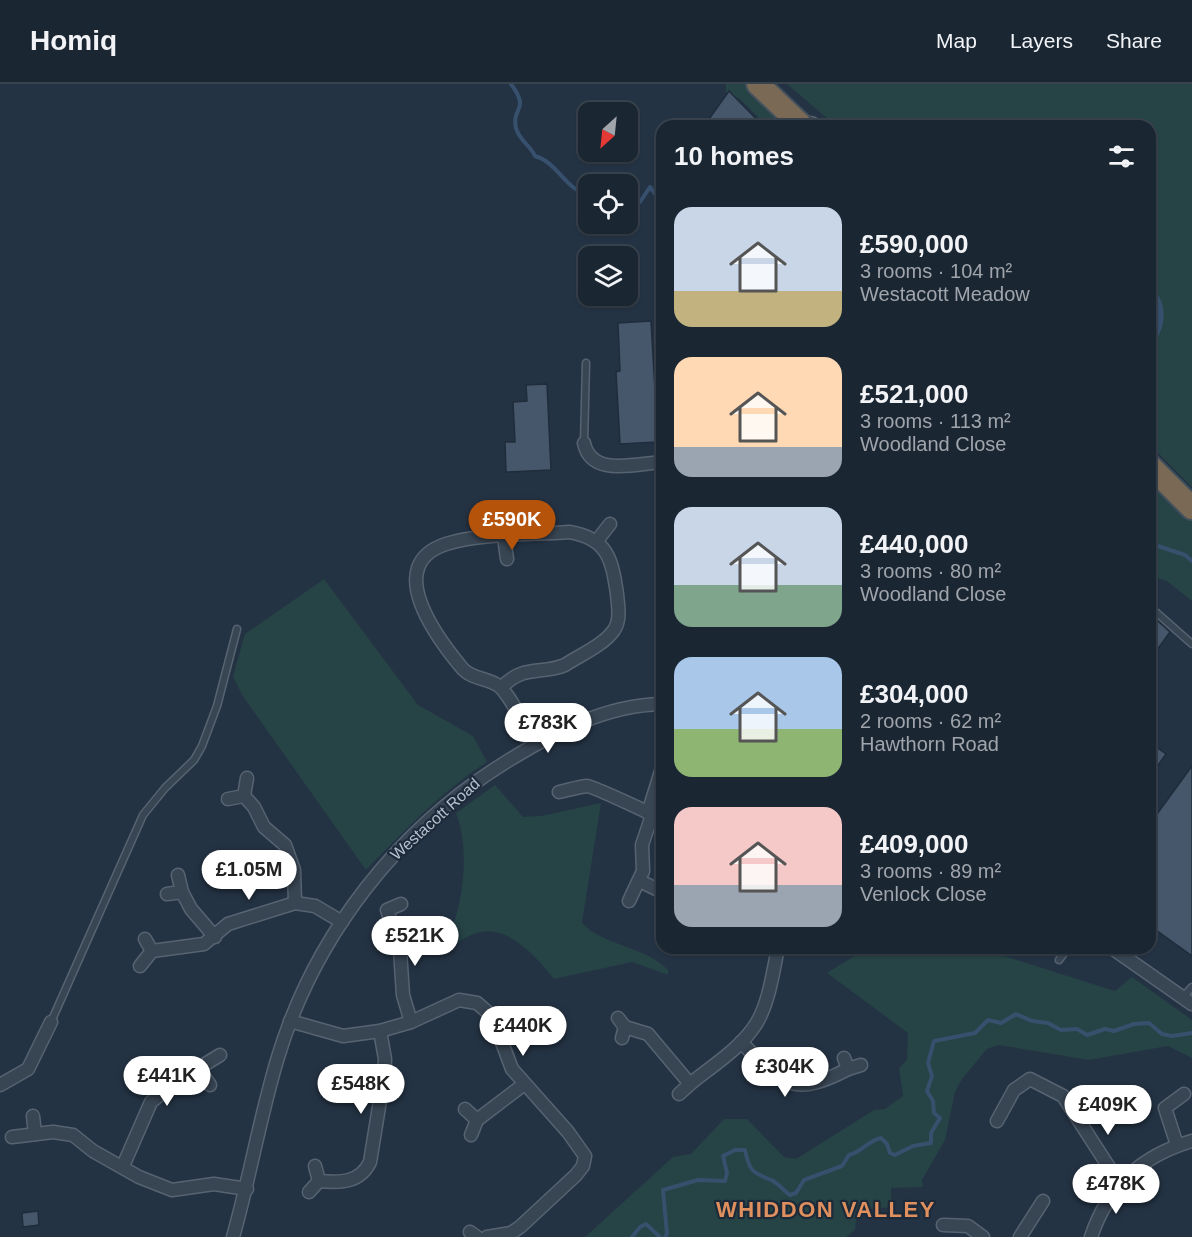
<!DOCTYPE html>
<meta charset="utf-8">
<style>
body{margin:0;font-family:Helvetica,sans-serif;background:#242e3b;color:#f1f3f6;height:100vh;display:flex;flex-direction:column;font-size:22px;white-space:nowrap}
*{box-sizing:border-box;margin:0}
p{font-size:20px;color:#a0a5ac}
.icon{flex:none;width:33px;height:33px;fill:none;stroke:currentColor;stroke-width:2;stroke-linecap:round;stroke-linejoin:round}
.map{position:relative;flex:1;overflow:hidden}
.side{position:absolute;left:656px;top:36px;width:500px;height:834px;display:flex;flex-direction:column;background:#1b2633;border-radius:18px;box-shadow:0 2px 4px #0004,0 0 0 2px #39434e}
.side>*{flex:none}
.needle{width:39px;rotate:207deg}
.fabs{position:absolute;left:578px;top:18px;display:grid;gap:12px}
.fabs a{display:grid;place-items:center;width:60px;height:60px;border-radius:12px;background:#1b2633;box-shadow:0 2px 4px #0004,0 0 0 2px #39434e;font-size:30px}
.price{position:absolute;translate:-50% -51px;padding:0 14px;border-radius:21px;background:#fff;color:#222;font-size:20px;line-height:39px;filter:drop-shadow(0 2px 3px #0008)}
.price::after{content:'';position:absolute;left:50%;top:36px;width:18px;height:14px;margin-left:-9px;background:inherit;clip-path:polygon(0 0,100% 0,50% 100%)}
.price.on{background:#b45309;color:#fff}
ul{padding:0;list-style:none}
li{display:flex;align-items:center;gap:18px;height:150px;padding:0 18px}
li span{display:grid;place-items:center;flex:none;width:168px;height:120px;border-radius:18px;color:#555}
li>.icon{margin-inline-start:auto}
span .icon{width:72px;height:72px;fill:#fffc;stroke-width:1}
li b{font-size:26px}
h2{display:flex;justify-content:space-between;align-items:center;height:72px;padding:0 18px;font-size:26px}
header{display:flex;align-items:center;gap:36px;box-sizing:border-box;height:84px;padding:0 30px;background:#1b2633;border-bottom:2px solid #39434e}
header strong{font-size:28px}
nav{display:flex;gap:33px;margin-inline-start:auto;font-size:21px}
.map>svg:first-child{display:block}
.green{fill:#264345}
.water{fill:#36506d}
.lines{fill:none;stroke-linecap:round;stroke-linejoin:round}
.stream{stroke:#36506d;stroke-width:4}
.building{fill:#47576b;stroke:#1f2c3b;stroke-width:1.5}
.lane-casing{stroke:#576371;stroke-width:9}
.street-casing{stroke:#576371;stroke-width:15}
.highway-casing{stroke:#43505e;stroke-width:26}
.lane{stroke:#384553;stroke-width:6}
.street{stroke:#384553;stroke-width:12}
.highway{stroke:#7a6a55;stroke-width:22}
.labels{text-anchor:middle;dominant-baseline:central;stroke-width:4.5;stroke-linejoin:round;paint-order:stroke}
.street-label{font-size:16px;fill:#b6c0cd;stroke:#1d2a39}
.district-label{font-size:22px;font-weight:bold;letter-spacing:1.5px;fill:#e0905e;stroke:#1d2a39}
</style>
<header>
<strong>Homiq</strong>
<nav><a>Map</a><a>Layers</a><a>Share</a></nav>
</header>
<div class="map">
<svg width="1192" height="1153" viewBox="0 0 1192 1153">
<rect width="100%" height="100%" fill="#243344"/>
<g class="green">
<polygon points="726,0 746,0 789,42 767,42 740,15 726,9"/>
<polygon points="787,0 1192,0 1192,403 1149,360 1149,42 836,42"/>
<polygon points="1149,390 1192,431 1192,517 1167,497 1149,492"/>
<path d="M324,495l94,126 55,31 14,26c-46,30 -82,68 -121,108l-124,-175 -9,-19 12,-42z"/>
<path d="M495,701l28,32 18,-1 60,-13 -19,120c24,24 63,23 86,47v5l-36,-13 -78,17c-17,-21 -48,-58 -80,-45 -14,5 -15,11 -33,14 4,-10 11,-19 14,-29 10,-32 13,-75 1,-106z"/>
<polygon points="867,864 979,864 1115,907 1132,893 1192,936 1192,974 1168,962 1089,976 998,961 987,965 962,995 955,1008 945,1056 922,1096 923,1103 891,1104 892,1123 857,1126 855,1146 846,1153 585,1153 673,1073 691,1070 724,1035 747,1035 784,1073 796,1075 874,1026 885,1025 903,1012 899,984 907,976 908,949 827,889"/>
</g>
<path class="water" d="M1149,202c21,13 18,47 0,62z"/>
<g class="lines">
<g class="stream">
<path d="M511,0c20,27 0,23 5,44 3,12 14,17 19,28 22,6 30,33 53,39"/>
<polyline points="627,111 633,121 640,118 650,103 662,119"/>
<polyline points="1149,459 1185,471 1192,477"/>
<polyline points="632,1153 640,1143 646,1140 660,1153"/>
<path d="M665,1153l2,-3 -4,-44 35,-10 27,1 2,-8 -4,-17 12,-6h10c4,21 8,23 26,30 6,2 13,11 19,15l6,-2 8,-13 38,-14 7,-11c13,-3 20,-15 32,-17l6,6 3,9 5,2 18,-9 18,-3v-10l9,-15 -6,-5 -1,-12 -6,-10 5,-15 -4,-13 6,-22 41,-8 13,-13 13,3 15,-9 16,7 16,2 13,7 16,-1 10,6 18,-6 9,2 20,-7 15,-1 13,11 10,2 20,-3"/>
</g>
</g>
<g class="building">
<polygon points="729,7 763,42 704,42"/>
<polygon points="651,237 658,358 620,360 616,288 620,287 618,239"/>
<polygon points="547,300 551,386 506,388 505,358 515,358 513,318 527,317 526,301"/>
<polygon points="1149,529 1170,548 1149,577"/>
<polygon points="1149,658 1166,670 1149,694"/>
<polygon points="1192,682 1192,872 1149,841 1149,741"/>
<polygon points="38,1127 39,1141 23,1143 22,1129"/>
</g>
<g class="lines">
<defs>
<g id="lane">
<polyline points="805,35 814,37 820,42"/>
<polyline points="584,359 586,279"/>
<polyline points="1149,522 1192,560"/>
<polyline points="1059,876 1068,864"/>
<polyline points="1183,913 1192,903"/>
<polyline points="51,938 143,731 165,704 194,676 202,662 217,622 237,545"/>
</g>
<g id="street">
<path d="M584,359c7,34 50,21 78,19"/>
<polyline points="504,453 507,475"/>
<polyline points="596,458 610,440"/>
<path d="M501,604c22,-24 40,-13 64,-23 15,-10 39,-20 49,-35 7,-10 4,-24 3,-36 -5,-34 -9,-56 -48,-62 -35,3 -91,1 -123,12 -64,21 -9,94 16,124 9,11 26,10 37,18 12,10 27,43 36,58"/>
<path d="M559,708c9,-2 19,-5 28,-6 6,0 64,28 75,33"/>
<polyline points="244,712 254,723 264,743 285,761 294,786 295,819"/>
<polyline points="228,715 244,712 247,694"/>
<polyline points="648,729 662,684"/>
<polyline points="640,797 662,808"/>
<polyline points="182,808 191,825 215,853"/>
<polyline points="167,810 182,808 178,791"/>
<polyline points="629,817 643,787 642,761 652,731"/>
<polyline points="401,820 387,826 400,866 403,911 411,938"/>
<polyline points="1112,864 1192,920"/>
<polyline points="152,867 204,860 228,840 295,819 315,822 342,838"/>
<polyline points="140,882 152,867 145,855"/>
<polyline points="618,934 625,943 622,954"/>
<polyline points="290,937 343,952 380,947 411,938 459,916 477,919 492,932 512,985 568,1048 585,1072 583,1082 576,1091 520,1143 511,1149 487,1153"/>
<path d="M625,943l23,7 42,50c22,-18 50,-35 66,-60 13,-21 17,-52 22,-76"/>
<path d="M741,958c40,41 50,57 107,27"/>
<polyline points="844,974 848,985 861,981"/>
<polyline points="198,984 210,1001"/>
<polyline points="0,1001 28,985 51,938"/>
<polyline points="679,1010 690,1000"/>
<polyline points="465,1025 477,1036 471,1051"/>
<polyline points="33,1032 35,1050"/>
<polyline points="477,1036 523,1001"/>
<polyline points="997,1037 1014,1006 1030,995 1063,1012 1116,1094 1121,1097"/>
<polyline points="12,1053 53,1048 73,1051 93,1067 139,1093 172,1106 214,1100 247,1105"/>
<polyline points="1177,1061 1165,1024 1184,1010"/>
<polyline points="123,1082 151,1018 176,998 220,971"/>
<path d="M319,1097c21,2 41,2 51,-19l14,-86 1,-17 -5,-28"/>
<polyline points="309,1108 319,1097 315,1082"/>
<polyline points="943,1141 968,1142 983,1153"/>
<polyline points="470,1148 477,1153"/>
<path d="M233,1153c17,-60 27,-121 45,-180 37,-122 120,-228 228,-295 47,-29 99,-57 156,-58"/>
<polyline points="1020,1153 1043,1117"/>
<path d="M1091,1153c17,-51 50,-81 101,-96"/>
</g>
<g id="highway">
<polyline points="758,0 802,42"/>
<polyline points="1149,381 1192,424"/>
</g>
</defs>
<use href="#lane" class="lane-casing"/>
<use href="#street" class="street-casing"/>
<use href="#highway" class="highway-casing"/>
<use href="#lane" class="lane"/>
<use href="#street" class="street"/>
<use href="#highway" class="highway"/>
</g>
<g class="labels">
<g class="street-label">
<text transform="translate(435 735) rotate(-42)">Westacott Road</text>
</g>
<g class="district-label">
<text x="826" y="1125">WHIDDON VALLEY</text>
</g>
</g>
</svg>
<div class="fabs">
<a><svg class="needle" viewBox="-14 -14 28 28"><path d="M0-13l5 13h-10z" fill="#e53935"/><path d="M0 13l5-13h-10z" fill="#a0a5ac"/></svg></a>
<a><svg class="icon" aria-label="locate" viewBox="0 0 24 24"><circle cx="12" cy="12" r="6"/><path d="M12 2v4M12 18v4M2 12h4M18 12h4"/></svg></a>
<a><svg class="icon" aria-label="layers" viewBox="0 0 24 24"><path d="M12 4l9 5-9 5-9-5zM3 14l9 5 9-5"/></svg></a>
</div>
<b class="price on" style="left:512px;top:467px">£590K</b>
<b class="price" style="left:548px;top:670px">£783K</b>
<b class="price" style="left:249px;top:817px">£1.05M</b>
<b class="price" style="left:415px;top:883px">£521K</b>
<b class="price" style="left:523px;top:973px">£440K</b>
<b class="price" style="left:785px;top:1014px">£304K</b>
<b class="price" style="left:167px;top:1023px">£441K</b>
<b class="price" style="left:361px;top:1031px">£548K</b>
<b class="price" style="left:1108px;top:1052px">£409K</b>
<b class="price" style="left:1116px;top:1131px">£478K</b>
<section class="side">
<h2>10 homes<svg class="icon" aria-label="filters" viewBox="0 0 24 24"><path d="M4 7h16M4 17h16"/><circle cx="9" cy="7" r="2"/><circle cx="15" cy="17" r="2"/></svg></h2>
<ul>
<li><span style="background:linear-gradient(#c9d6e8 70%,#c2b280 0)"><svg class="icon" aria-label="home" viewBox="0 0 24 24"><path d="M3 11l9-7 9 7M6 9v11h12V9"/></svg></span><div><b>£590,000</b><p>3 rooms · 104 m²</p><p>Westacott Meadow</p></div></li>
<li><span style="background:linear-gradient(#ffd9b3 75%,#9aa5b1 0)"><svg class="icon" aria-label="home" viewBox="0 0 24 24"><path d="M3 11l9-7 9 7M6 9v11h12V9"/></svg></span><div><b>£521,000</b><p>3 rooms · 113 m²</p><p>Woodland Close</p></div></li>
<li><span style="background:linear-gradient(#c9d6e8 65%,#7fa58c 0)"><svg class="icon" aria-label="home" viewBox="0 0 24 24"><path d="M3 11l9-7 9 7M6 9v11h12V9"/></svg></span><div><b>£440,000</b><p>3 rooms · 80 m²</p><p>Woodland Close</p></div></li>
<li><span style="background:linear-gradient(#a9c7e8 60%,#8fb573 0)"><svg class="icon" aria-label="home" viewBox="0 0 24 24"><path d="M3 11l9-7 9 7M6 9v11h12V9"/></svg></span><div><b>£304,000</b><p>2 rooms · 62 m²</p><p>Hawthorn Road</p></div></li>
<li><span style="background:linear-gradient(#f6c9c9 65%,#9aa5b1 0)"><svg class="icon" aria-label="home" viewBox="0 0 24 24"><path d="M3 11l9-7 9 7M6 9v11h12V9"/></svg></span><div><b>£409,000</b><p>3 rooms · 89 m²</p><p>Venlock Close</p></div></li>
</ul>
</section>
</div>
